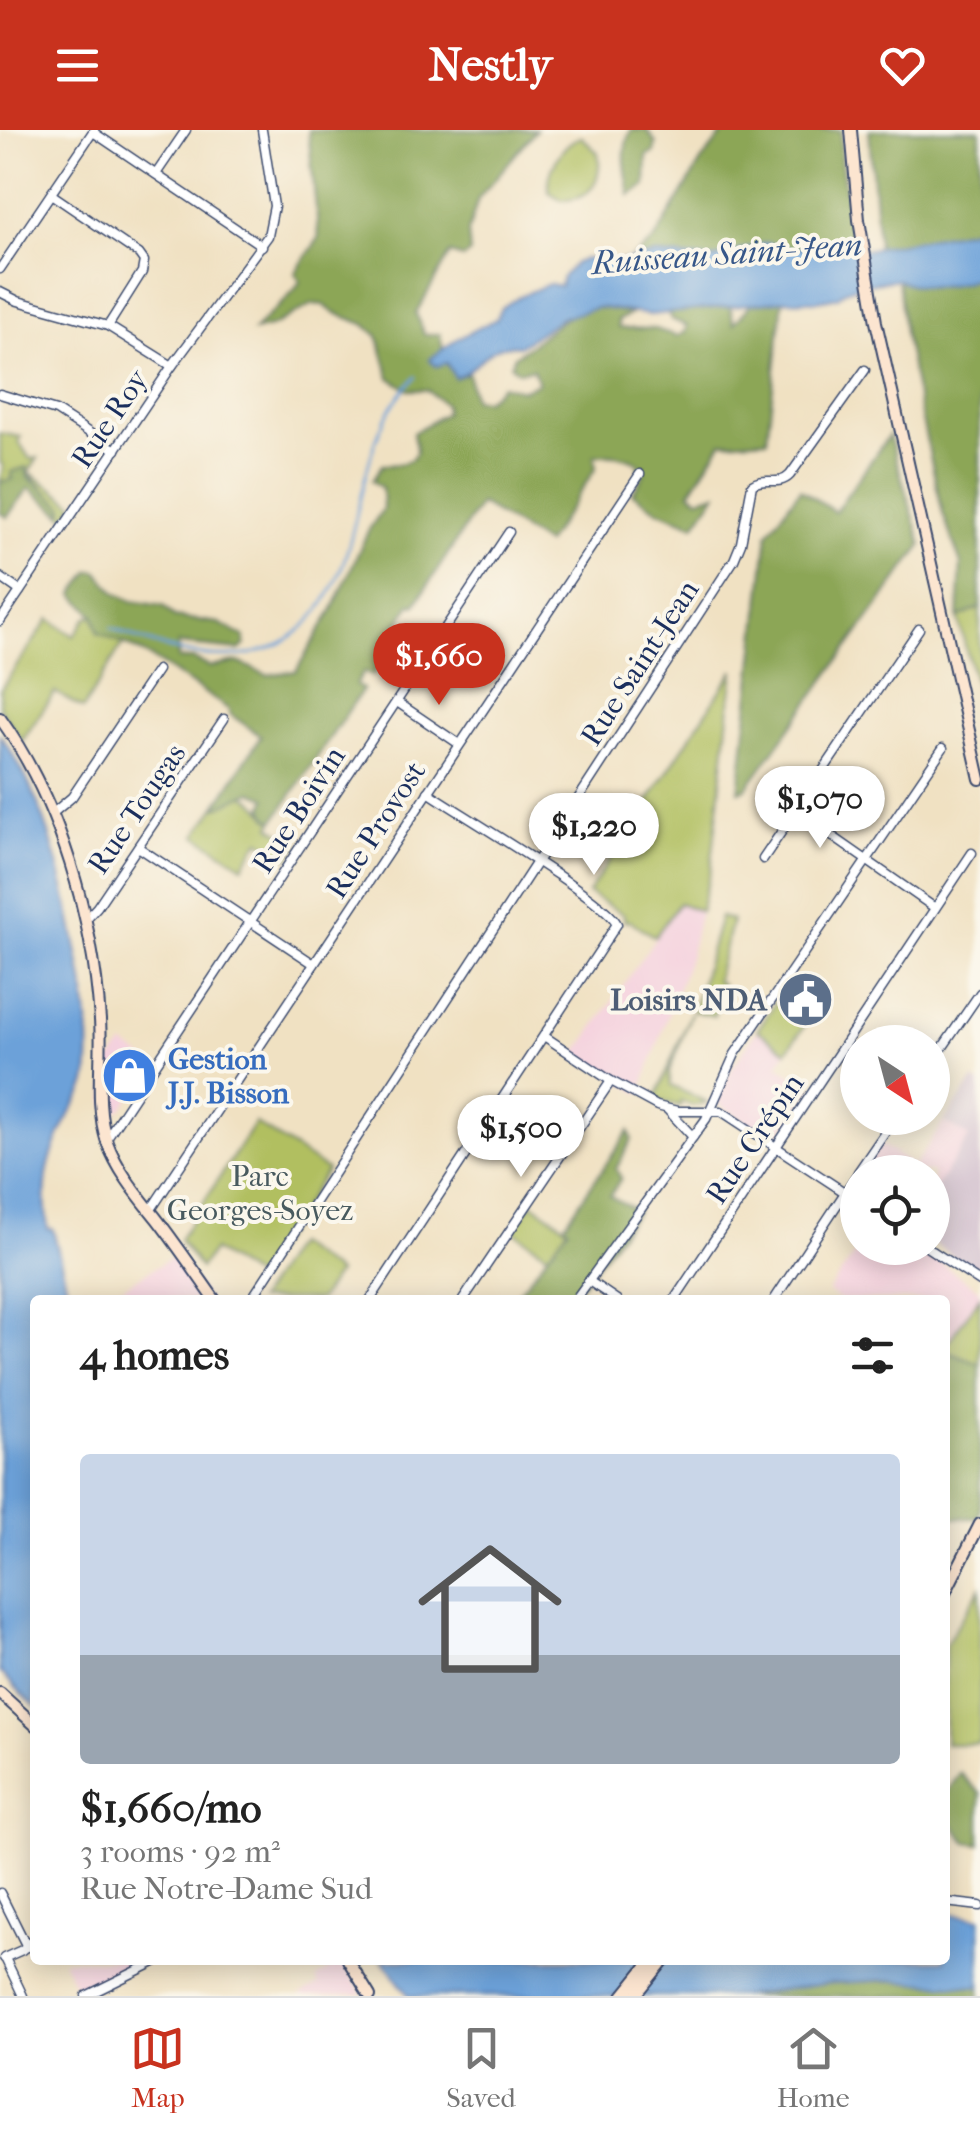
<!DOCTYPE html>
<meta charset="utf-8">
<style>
body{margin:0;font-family:"IM FELL French Canon",serif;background:#f2f2f2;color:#222;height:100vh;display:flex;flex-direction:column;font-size:38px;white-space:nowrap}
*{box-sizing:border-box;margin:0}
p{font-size:32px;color:#767676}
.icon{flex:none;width:55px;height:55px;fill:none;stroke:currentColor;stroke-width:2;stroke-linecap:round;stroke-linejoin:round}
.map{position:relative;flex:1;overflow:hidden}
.sheet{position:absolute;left:30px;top:1165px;width:920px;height:670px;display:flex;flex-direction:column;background:#fff;border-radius:10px;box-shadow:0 5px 25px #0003}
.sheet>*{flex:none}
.needle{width:65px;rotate:144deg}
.controls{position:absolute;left:840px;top:895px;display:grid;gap:20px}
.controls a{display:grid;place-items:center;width:110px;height:110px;border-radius:50%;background:#fff;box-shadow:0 5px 25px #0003;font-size:50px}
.price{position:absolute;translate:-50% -85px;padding:0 22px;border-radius:35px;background:#fff;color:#222;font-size:32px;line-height:65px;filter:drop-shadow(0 2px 5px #0008)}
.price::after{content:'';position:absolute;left:50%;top:60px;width:30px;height:22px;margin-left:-15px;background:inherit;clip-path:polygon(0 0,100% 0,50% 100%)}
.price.on{background:#c8321e;color:#fff}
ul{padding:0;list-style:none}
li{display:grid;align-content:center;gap:20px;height:530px;padding:0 50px}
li+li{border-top:2px solid #e0e0e0}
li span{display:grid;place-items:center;height:310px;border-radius:10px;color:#555}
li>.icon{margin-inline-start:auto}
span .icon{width:180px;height:180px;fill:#fffc;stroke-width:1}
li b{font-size:42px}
h2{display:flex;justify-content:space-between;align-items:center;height:120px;padding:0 50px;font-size:42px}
header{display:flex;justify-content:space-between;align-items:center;height:130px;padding:0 50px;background:#c8321e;color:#fff;font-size:45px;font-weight:700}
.tab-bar{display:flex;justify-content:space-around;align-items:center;height:140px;border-top:2px solid #e0e0e0;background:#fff;font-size:28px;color:#767676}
.tab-bar a{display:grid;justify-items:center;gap:5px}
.tab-bar .on{color:#c8321e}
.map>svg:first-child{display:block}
.built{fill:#f4cfdd}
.industrial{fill:#d0bdcd}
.green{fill:#b1bf61;stroke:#667760;stroke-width:2.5}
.forest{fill:#8ca657;stroke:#546a5a;stroke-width:2.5}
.water{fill:#6ca1d9;stroke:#44689c;stroke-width:2.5}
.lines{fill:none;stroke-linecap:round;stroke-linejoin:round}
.stream{stroke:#6ca1d9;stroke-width:2.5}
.street-casing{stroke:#3b4a6d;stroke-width:11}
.secondary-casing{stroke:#3b4a6d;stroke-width:14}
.street{stroke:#fff;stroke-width:8}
.secondary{stroke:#fce5d0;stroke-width:10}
.labels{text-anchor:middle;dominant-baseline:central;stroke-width:8;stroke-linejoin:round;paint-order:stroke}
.street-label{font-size:30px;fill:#1b2f5e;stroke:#fbf7ec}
.service-label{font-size:30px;font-weight:bold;fill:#4e5e75;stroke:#fbf7ec;text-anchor:end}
.shop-label{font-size:30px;font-weight:bold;fill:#366cbe;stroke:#fbf7ec;text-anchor:start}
.park-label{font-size:30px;fill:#485a5f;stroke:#fbf7ec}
.water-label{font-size:32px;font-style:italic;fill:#375789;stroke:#fbf7ec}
</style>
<header><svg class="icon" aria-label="menu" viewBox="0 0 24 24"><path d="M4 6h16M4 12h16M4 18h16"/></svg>Nestly<svg class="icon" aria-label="heart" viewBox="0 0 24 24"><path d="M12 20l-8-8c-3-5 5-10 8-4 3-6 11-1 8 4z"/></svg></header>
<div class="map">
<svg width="980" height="1866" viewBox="0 0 980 1866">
<rect width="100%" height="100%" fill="#fbf7ec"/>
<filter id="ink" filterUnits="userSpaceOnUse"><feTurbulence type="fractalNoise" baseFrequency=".01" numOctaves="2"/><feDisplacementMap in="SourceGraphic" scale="20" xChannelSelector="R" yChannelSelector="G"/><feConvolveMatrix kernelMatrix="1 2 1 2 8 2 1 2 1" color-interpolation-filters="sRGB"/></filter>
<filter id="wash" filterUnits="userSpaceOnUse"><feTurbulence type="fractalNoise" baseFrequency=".0048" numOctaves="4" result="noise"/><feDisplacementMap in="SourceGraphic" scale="40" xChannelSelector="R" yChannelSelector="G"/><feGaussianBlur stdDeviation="2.25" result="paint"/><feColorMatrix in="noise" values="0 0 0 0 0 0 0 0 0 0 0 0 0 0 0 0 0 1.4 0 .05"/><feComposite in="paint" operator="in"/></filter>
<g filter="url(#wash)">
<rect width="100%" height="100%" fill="#f0e1c2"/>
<g class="built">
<polygon points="679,773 700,781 690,825 640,964 577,923"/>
<polygon points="757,900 787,921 778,935 811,958 775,1009 717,973 732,938"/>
<polygon points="124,915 154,934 122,979 113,982 105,976 106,936"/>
<polygon points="944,991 969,1007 933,1061 932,1042 862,1042 881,1014 914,1036"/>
<polygon points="859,1118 918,1118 980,1160 980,1167 945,1216 945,1170 839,1170 828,1162"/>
<polygon points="177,1125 208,1170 101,1170 176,1125"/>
<polygon points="62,1830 142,1830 78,1862"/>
<polygon points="341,1831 363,1864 299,1866 319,1855 316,1849"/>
</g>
<polygon class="industrial" points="974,950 980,954 980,1145 932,1112 933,1061 969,1007 944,991"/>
<g class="green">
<path d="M582,7l16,16c5,26 -8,48 -36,47l-13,-8c-3,-19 13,-51 33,-55z"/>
<polygon points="0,303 21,307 19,312 30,329 38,328 29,342 75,374 66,387 62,384 64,380 26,341 13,347 10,352 0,352 3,336 0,332"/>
<polygon points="980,478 980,574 958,488"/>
<polygon points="94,485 124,512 83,579 55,562 22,611 0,578 0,560 49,489 74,506 87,487"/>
<polygon points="734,540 711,740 700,781 679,773 655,807 630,791 624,791 624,785 588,763"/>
<path d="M240,665c17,1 21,18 34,26l-3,5 27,19 -9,13 -29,-18 -17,26 -47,-31 19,-27z"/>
<polygon points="720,787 732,790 716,851 722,854 714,886 693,881"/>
<polygon points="790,851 821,872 787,921 757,900"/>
<polygon points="691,883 669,942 671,956 707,972 693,976 681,971 680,976 655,970"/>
<polygon points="255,993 327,1040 256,1148 213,1120 200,1138 179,1110"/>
<polygon points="532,1073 568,1098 548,1124 513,1101"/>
<polygon points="294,1114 337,1143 319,1170 258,1170"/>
<polygon points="980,1167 980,1234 945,1221 945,1216"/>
<polygon points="980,1458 980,1614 945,1614 945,1515"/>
</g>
<g class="forest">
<path d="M308,0h228l-58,69 -10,33 2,21 -7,5 -13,-4 -34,59 8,21h16l3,17 -12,8 15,3 9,16 13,-5 5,26 12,1 17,-15 20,5 16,-7 -5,-14 -14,2 -8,-6 3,-9c29,-17 50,-47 84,-48 10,-1 23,4 33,6l-13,6 1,8 36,1 23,7 7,-4 2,-6 -16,-7 -3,-8 62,-6 4,19 17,-20 32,-4 -16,139 -45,3 -32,50 9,6 18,-5 -22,32 -36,-14 -27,-18 12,-19 -6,-5 2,-5c-13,-8 -30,-11 -46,-8l2,12 -50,76 -66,-40 -65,101 -4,-1 -18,27 6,4 -27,41 -8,-4 -8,13 7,4 -89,132 -7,-5 -4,-8 4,-10 -15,-6 -37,16 46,-72 -30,-21 -3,-6c-42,-28 -83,-60 -130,-76l-4,-18 -20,-21 16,-23h7l20,23 15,7 31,5 11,11 45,6 25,14 1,8 -6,5 -61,-6v15h15l17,8 28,-5 29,13 29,-4 37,-62 35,-78 15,-22 -1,-21 -10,-7 10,-16c11,0 34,0 34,-16 0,-5 -3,-10 -3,-16l32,-20v-8l-18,-15h-18l-19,-12 -12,-42 -14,-12 -30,-11 -10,-8 -11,-1 -40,22 -19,5c13,-18 36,-30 46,-50l-5,-8 24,-35z"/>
<path d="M631,0h16l9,13 -2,10 -7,2 -1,31 -16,9c-4,-23 -10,-43 1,-65z"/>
<polygon points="726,0 841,0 841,31 855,122 813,115 795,118 765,113 710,130 656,125 631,129 654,111 701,32"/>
<polygon points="869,0 980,0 980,98 878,118"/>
<path d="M980,147v331l-22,10 3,-54 -18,-50 -24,-107 -15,-75 -6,-53c21,13 59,6 82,-2z"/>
<polygon points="889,305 922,415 746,659 739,661 768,403 800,359 835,382"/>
<polygon points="27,337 28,347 64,376 62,384 29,358 7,387 0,383 0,352 13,349 11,342"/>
<polygon points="629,1001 632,1009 616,1039 621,1048 610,1066 637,1081 570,1170 513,1170 568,1098 564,1095"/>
<polygon points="945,1221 980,1234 980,1381 977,1388 945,1388"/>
<polygon points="960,1643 980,1663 980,1714 967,1712 945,1686 945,1665"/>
<polygon points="888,1850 980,1857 980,1866 740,1866 829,1853"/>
</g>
<g class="water">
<path d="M980,98v49c-23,8 -61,15 -82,2l-37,6 -17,6 -6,6 -20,4 -33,-1 -135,15 -51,-8 -38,11 -42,28c-32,-6 -39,23 -64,32l-8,-15 -11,3 -6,-7 27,-20 39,-20 5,-11 19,-12 29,-12 11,2 2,-9 13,-14 10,-4 37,2 34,-6 54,5 55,-17 30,5 44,-6 16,10z"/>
<path d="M0,605c43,60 60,128 74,199 10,47 19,96 14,144 -1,11 -11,24 -17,34 -23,44 -30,67 -23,117h5l17,71h-35v406l-35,-34z"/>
<polygon points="945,1783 980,1788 980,1857 888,1850 829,1853 740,1866 409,1866 382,1830 945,1830"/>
</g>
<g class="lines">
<path class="stream" d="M111,498c52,22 118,43 170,15 98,-54 57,-195 135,-266"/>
</g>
</g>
<g filter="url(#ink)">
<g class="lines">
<defs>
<g id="street">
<polyline points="93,2 262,116"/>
<polyline points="156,44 186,0"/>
<polyline points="51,64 139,124 144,131 142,142 108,196"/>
<polyline points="0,139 94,0"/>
<polyline points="0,162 18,171 108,196 172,236"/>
<polyline points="0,264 56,281 116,320"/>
<polyline points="0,447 20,461"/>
<polyline points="0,491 172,236 268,106 274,76 262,0"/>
<polyline points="397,572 459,614"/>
<polyline points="769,662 935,778"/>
<polyline points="53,683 72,667 157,540"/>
<polyline points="138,717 314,834"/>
<polyline points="763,729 919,499"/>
<polyline points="85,790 97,777 224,589"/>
<polyline points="544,906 611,951 657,976 677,981 721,981 858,1071"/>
<polyline points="932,933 980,863"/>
<polyline points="667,979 693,1007"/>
<polyline points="106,1009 509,402"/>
<polyline points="858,1042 895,988"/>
<polyline points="150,1081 640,344"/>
<polyline points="928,1118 980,1152"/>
<polyline points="589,1151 617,1170"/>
<path d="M251,1170l483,-740 7,-17 11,-58c12,-9 27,2 38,-10l75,-105"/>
<path d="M370,1170l247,-376c-9,-23 -158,-111 -189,-132"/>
<polyline points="463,1170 611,951"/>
<polyline points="575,1170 706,989 735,924 943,618"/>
<polyline points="674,1170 972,723"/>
<polyline points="774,1170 858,1043"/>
<polyline points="0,1763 27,1817"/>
<polyline points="945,1772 980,1776"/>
<polyline points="4,1828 22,1820 35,1808"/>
<polyline points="5,1828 23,1866"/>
<polyline points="86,1866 159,1830"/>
</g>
<g id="secondary">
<polyline points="851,0 859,90 876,192 980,649"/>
<path d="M0,588c60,84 93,199 100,302 3,41 -6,82 7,122 11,30 31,53 50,77 20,26 39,54 58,81"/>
<polyline points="945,1463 980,1394"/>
<polyline points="0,1563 35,1595"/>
<polyline points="348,1830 370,1866"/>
<polyline points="623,1866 652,1830"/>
<polyline points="635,1866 664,1830"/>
</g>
</defs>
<use href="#street" class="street-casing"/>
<use href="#secondary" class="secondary-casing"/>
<use href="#street" class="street"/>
<use href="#secondary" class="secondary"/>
</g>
</g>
<defs>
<symbol id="civic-disc" viewBox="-11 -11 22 22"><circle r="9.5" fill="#5c6f8a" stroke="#fbf7ec"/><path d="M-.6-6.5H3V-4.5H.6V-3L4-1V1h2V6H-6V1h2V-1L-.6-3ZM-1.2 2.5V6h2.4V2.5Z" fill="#fff"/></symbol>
<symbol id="shop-disc" viewBox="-11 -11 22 22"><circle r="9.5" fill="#3f7fe0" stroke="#fbf7ec"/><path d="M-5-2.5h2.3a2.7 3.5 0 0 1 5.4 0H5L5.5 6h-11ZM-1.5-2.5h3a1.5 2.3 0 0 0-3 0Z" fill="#fff"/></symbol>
</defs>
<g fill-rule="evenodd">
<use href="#civic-disc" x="774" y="838" width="63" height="63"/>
<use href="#shop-disc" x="98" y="914" width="63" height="63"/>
</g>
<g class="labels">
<g class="street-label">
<text transform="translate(110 289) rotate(-56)">Rue Roy</text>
<text transform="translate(640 533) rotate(-57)">Rue Saint-Jean</text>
<text transform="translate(137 679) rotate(-56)">Rue Tougas</text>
<text transform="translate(299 680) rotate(-57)">Rue Boivin</text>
<text transform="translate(376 700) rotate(-57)">Rue Provost</text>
<text transform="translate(755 1009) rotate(-56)">Rue Crépin</text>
</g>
<g class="service-label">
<text x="767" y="870">Loisirs NDA</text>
</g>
<g class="shop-label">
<text x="168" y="929">Gestion<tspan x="168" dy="34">J.J. Bisson</tspan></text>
</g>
<g class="park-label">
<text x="260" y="1046">Parc<tspan x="260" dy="34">Georges-Soyez</tspan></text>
</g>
<g class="water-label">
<text transform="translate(727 124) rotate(-4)">Ruisseau Saint-Jean</text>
</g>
</g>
</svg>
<div class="controls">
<a><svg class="needle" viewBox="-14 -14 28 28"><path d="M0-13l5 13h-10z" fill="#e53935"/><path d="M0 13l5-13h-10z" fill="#767676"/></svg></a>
<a><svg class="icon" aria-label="locate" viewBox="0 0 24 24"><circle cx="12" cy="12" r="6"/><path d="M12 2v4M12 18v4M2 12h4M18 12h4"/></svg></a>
</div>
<b class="price on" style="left:439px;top:578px">$1,660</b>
<b class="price" style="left:820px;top:721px">$1,070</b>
<b class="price" style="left:594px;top:748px">$1,220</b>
<b class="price" style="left:521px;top:1050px">$1,500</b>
<section class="sheet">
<h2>4 homes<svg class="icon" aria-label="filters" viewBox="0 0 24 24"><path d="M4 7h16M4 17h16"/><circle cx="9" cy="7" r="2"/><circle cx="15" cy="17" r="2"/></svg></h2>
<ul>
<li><span style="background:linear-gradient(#c9d6e8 65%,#9aa5b1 0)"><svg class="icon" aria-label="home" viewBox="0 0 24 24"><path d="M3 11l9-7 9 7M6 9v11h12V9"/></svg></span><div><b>$1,660/mo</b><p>3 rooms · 92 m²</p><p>Rue Notre-Dame Sud</p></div></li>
</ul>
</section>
</div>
<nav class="tab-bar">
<a class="on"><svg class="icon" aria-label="map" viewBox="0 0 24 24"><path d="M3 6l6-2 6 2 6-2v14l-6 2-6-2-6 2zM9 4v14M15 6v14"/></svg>Map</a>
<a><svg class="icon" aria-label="saved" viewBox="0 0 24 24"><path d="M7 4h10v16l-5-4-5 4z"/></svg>Saved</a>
<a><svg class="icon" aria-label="home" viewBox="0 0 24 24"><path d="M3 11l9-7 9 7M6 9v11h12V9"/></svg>Home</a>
</nav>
